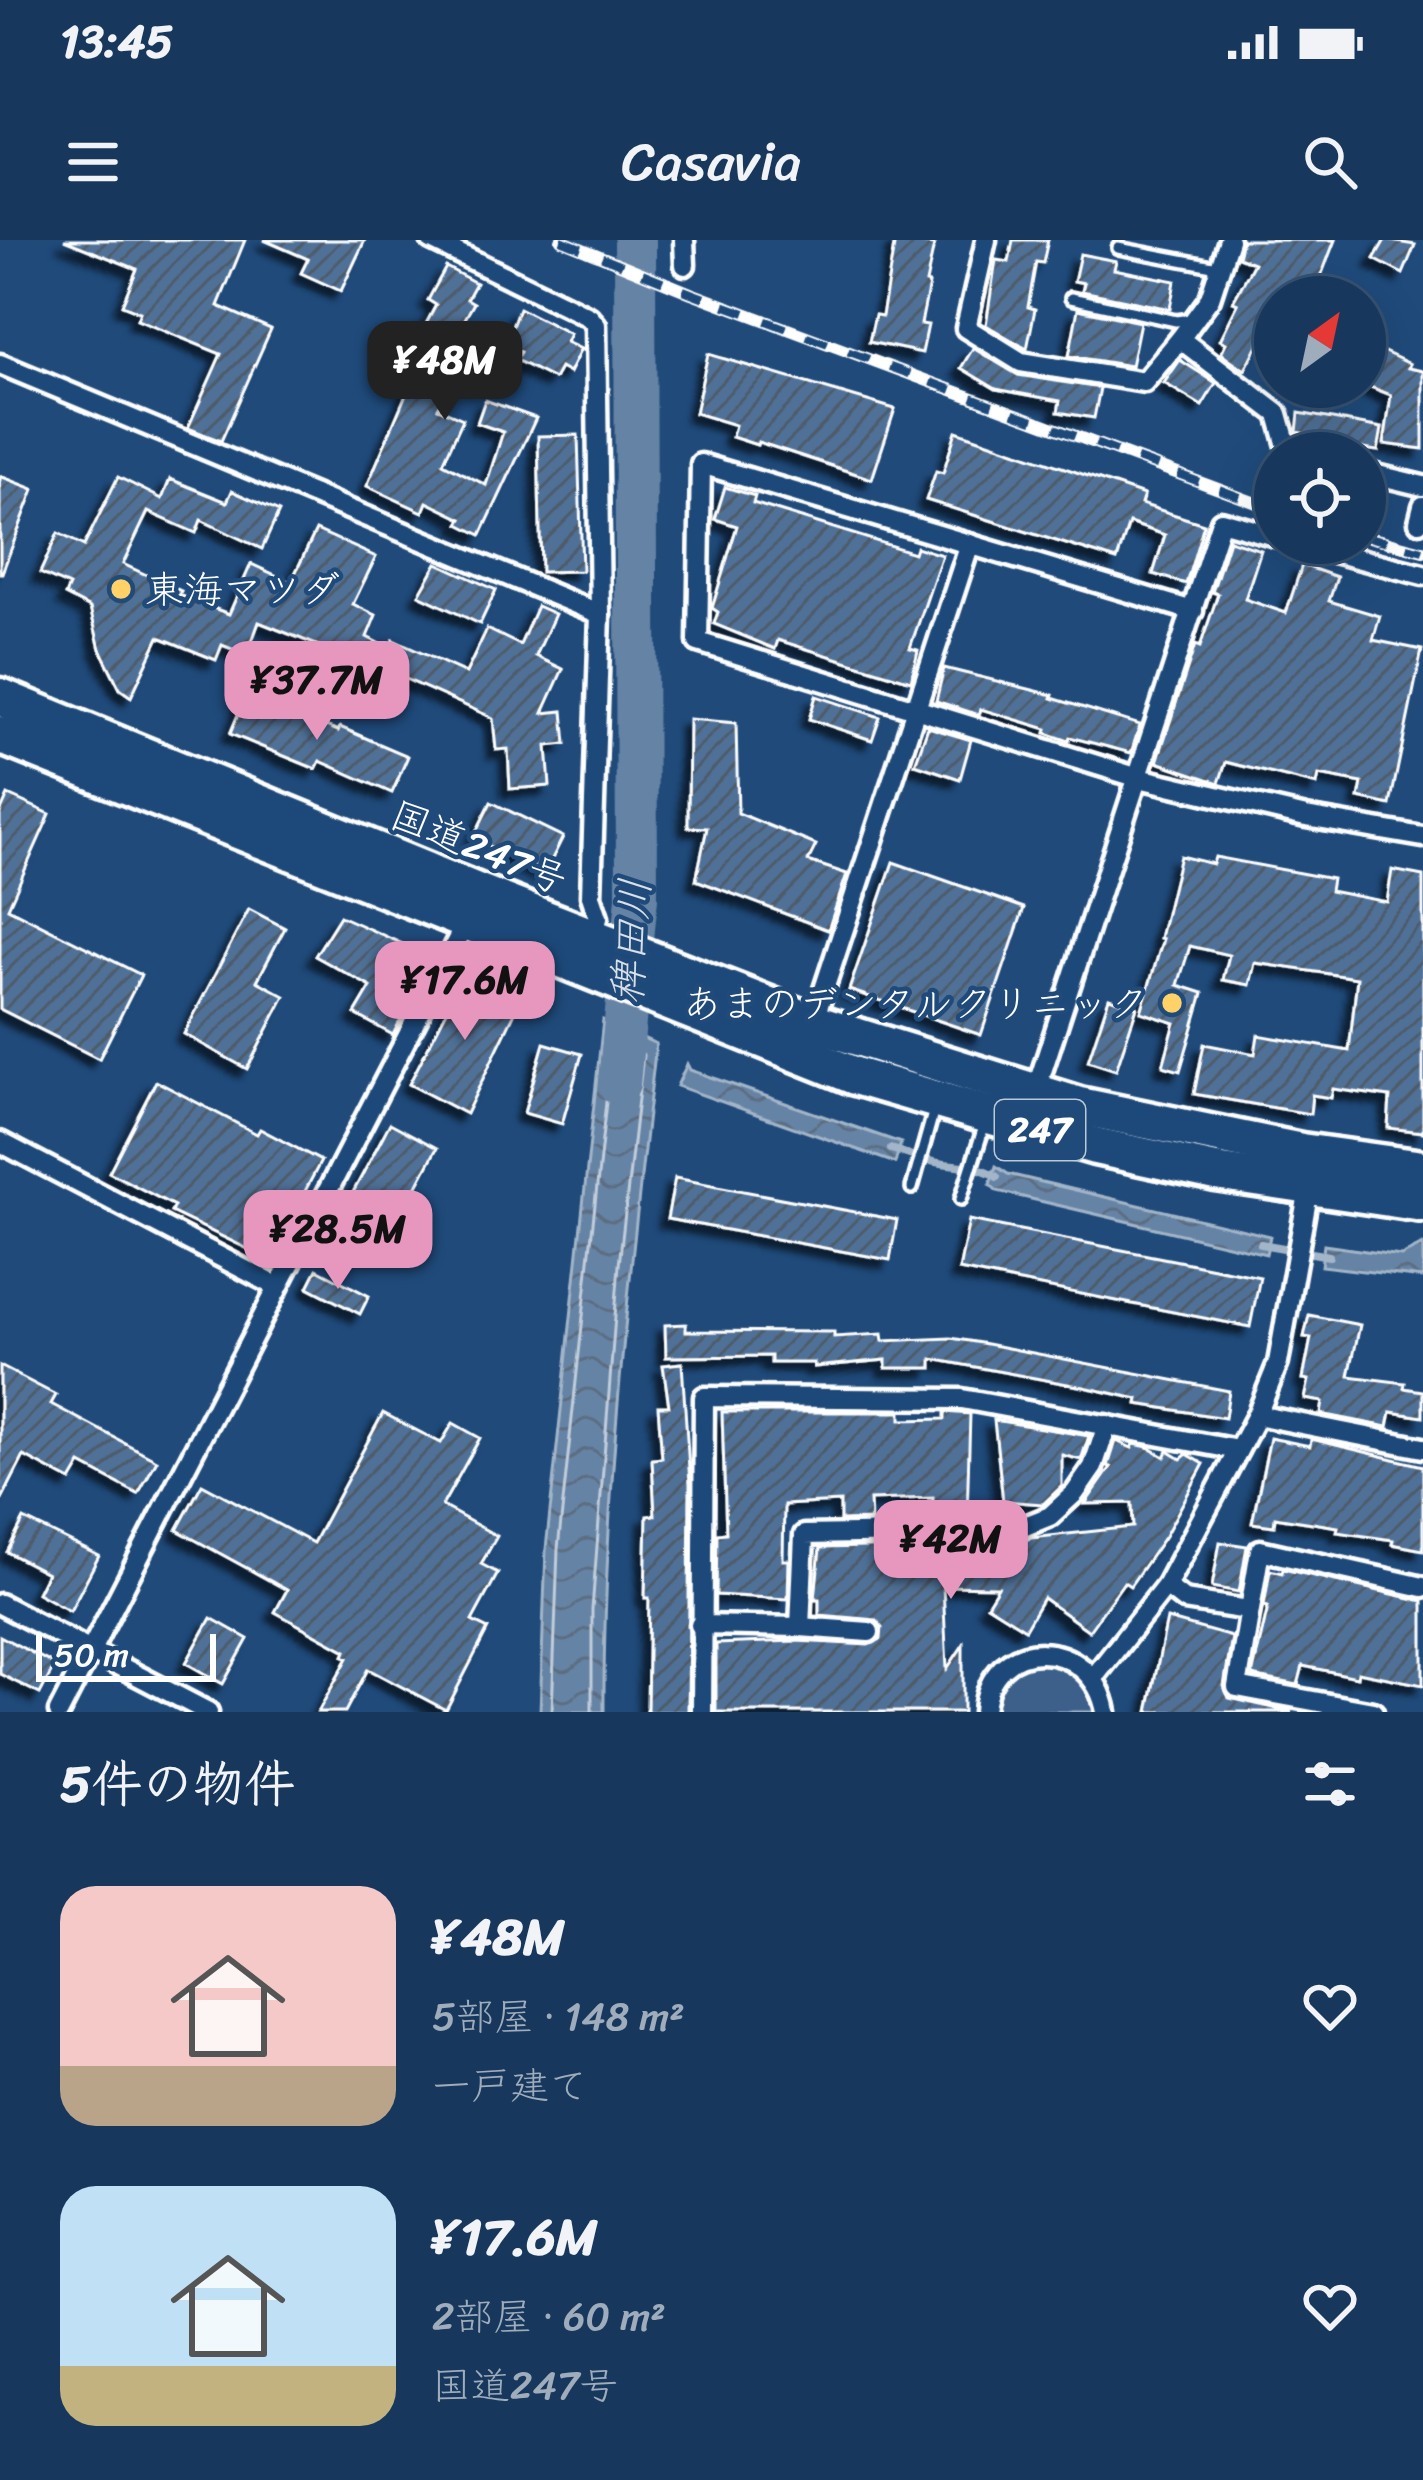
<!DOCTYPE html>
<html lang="ja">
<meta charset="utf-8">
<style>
body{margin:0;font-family:Sriracha,"Klee One",sans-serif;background:#203f62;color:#f1f3f6;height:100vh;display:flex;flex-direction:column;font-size:45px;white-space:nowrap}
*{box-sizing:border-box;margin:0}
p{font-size:39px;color:#9eacbb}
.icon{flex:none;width:66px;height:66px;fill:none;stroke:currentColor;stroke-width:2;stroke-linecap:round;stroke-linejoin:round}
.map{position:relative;height:1472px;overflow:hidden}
.panel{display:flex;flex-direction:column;background:#17385c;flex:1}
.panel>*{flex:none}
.needle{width:78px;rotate:33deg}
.fabs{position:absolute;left:1254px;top:36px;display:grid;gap:24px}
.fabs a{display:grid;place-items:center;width:132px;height:132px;border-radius:50%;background:#17385c;box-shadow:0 12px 48px #0002,0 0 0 3px #365272;font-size:60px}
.scale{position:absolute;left:36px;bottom:30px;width:180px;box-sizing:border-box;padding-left:12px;border:6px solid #fff;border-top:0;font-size:33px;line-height:42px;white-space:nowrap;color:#fff;-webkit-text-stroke:9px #1f4a7a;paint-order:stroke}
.price{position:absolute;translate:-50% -102px;padding:0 27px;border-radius:24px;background:#e797bd;color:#111;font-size:39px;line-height:78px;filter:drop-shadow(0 3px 6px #0008)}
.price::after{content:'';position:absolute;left:50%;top:72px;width:36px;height:27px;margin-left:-18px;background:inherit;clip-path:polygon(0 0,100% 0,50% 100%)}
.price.current{background:#222;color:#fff}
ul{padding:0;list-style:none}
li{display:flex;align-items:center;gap:36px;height:300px;padding:0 60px}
li span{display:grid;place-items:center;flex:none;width:336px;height:240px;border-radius:36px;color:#555}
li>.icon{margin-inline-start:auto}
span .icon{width:144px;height:144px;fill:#fffc;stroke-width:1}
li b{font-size:51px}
h2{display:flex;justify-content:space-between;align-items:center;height:144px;padding:0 60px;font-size:51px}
.status{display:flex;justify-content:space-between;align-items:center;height:84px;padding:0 60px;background:#17385c;direction:ltr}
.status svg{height:33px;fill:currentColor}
header{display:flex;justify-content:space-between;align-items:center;height:156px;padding:0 60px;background:#17385c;font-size:54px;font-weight:600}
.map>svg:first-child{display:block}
.green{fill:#3c618b;stroke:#9eb0c5;stroke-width:3}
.water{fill:url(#water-waves);stroke:#a3b5c8;stroke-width:3}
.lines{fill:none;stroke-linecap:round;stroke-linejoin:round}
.shore{stroke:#c1cddb;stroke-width:3}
.stream{stroke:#a3b5c8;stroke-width:8}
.river{stroke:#6583a4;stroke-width:42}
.building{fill:url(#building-hatch);stroke:#fff;stroke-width:3;filter:url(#shadow)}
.lane-casing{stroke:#fff;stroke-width:18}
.street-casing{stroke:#fff;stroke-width:27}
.highway-casing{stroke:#fff;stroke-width:45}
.lane{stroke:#1f4a7a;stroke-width:9}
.street{stroke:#1f4a7a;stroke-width:18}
.highway{stroke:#1f4a7a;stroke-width:36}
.rail-casing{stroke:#fff;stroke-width:12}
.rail{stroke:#1f4a7a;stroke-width:8;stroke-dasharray:22;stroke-linecap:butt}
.poi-dot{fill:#ffd166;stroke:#1f4a7a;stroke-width:4.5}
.labels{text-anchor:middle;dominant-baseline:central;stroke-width:9;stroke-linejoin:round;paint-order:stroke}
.shield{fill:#1f4a7a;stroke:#bcc9d7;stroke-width:3}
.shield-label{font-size:36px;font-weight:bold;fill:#fff}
.poi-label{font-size:39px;fill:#fff;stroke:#1f4a7a;text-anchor:start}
.street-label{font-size:39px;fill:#fff;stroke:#1f4a7a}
.water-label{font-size:42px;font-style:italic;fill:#d8e0e8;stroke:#1f4a7a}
</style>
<div class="status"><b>13:45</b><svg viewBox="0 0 49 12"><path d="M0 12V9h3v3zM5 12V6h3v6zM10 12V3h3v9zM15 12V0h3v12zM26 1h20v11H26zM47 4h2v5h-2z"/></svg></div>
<header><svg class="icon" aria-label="menu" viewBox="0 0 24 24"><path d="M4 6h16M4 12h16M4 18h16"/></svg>Casavia<svg class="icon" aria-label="search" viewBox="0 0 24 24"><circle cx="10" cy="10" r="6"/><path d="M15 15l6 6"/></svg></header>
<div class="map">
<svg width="1423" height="1472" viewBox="0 0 1423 1472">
<defs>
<pattern id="water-waves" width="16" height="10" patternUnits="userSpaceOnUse" patternTransform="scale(3)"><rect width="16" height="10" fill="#6583a4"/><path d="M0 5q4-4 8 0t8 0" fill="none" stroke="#5b6d81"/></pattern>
<pattern id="building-hatch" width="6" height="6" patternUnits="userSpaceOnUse" patternTransform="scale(3)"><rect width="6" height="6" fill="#507197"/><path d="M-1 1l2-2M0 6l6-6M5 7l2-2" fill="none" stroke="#4e5b6a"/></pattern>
<filter id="shadow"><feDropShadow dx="-8" dy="8" stdDeviation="3" flood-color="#0009"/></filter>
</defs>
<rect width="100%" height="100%" fill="#1f4a7a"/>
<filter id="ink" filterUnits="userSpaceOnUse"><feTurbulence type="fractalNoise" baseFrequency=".00833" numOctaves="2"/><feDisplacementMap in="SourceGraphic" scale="24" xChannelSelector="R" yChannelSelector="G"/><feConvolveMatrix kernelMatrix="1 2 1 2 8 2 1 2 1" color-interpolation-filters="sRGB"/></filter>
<g filter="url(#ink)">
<path class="green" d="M1047,1419l38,17 13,36h-104c2,-35 23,-46 53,-53z"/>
<g class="water">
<path d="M603,780l53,24c-25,221 -53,445 -52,668h-64l6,-163z"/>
<polygon points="687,824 690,830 901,903 895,923 677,846"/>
<polygon points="996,926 1008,934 1270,996 1266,1014 997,951 990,944"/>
<polygon points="1324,1005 1401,1016 1423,1005 1423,1038 1321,1026"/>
</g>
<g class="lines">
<polyline class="shore" points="552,1472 558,1309 612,806 618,801 640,810 643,815 619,1025 592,1370 592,1472"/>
<g class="stream">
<path d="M891,909c13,4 26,9 39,12 22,6 47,2 67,16"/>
<polyline points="1261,1004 1329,1016"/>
</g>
<polyline class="river" points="619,844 637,658 635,0"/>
</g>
<g class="building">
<polygon points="64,0 245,0 218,66 271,89 221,201 188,188 221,114 137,80 140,72 122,65 137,29"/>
<polygon points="264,0 365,0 341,51 301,33 308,19"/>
<polygon points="895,0 934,5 926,43 929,44 921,84 928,85 922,113 869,102 875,75 882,76"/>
<polygon points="1013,0 1048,0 1043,23 1036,22 1028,67 1035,69 1027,109 986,85 996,20 1009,22"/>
<polygon points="1242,0 1335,0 1313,57 1275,57 1275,103 1262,97 1245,130 1221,113 1226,103 1220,100 1238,64 1233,62 1254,23 1238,17"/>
<polygon points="1385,0 1415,5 1403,34 1374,19"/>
<polygon points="1080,14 1116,21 1114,29 1175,41 1170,69 1082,51 1084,43 1074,41"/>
<polygon points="446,27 476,43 467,59 474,63 462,84 472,90 455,124 462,129 438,168 463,179 443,223 486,245 503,192 477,183 485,160 536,178 481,295 459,284 462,279 427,262 423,272 367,246 412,140 405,135 426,100 419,97 436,65 428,60"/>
<polygon points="519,68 570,94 566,102 581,109 569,133 560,128 554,139 516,120 520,112 505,105"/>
<polygon points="1078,69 1140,82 1131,126 1069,116"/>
<polygon points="1365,103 1410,124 1408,128 1423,131 1423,209 1384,204 1391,155 1365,145"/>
<polygon points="973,108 1018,135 1100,148 1094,178 1058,172 1060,161 996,149 961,128"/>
<polygon points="708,114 895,169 872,239 758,202 757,205 732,197 735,185 695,173"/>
<polygon points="1180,120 1216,143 1202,166 1164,143"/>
<polygon points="1299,173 1382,188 1378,211 1309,202 1310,195 1297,192"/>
<polygon points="956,191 1144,255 1141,264 1204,284 1186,344 1153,334 1165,295 1129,283 1117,320 926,260 936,231 943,233"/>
<polygon points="578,195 582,331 541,332 538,196"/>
<polygon points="0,236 34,249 2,333 0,333"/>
<polygon points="118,237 162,259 170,239 227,262 232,251 279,272 262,309 201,280 196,293 148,272 123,324 181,351 179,355 229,374 251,324 291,342 316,290 376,317 353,364 376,375 367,397 388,408 393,400 466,433 487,389 520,405 537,366 555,374 536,416 563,429 543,473 563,471 566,504 547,506 550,546 510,549 508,509 496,510 493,478 336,408 334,412 259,382 247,415 222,405 216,420 159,397 131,457 120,449 100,409 90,368 65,355 69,346 40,333 58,293 84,306"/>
<polygon points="725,247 755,256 753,263 795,276 914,313 916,307 942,315 910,408 918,410 911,441 778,400 775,409 714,384 718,372 712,368 737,286 715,279"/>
<polygon points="1229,300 1261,310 1245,359 1286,373 1302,325 1337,337 1329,361 1380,376 1373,400 1422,410 1390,565 1359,558 1362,543 1319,535 1317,545 1226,522 1219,543 1157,522 1195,405 1200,407 1218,354 1212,352"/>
<polygon points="437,323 496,350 480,384 419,355"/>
<polygon points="944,428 1053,455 1052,458 1140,485 1131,513 1070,497 1069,501 1046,493 1047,489 981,469 979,475 936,461"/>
<polygon points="247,453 338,491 340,487 408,516 392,553 320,521 316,529 230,494"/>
<polygon points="816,456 880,477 872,500 809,479"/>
<polygon points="689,479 736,483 738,573 816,605 808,621 847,634 828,690 696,640 707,588 688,587"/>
<polygon points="928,487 971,500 960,539 915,524"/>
<polygon points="8,555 50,574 8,668 141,735 99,819 0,769 0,573"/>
<polygon points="491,562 563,597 545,633 473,598"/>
<polygon points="1180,616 1213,624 1215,617 1332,639 1330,651 1387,662 1392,630 1423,636 1423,892 1388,888 1390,857 1333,849 1331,858 1312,855 1310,874 1194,854 1204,804 1255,814 1258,795 1349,811 1357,738 1255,723 1250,745 1223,740 1229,715 1190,706 1178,745 1203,753 1180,831 1163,826 1175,783 1141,772 1163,699 1160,698"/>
<polygon points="893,622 1024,668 981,795 849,750"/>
<polygon points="249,669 285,688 257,741 285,756 247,829 184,794"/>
<polygon points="340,676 432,717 393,795 355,774 371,747 315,716"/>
<polygon points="467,732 521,760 466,874 409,844"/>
<polygon points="1109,758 1137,767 1116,830 1088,821"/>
<polygon points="544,803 582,814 562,884 524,873"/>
<polygon points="156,841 257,894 260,889 321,921 269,1019 171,972 174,966 109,932"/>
<polygon points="390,883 437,908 396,985 349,960"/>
<polygon points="675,938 897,980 890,1020 667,979"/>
<polygon points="969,980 1260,1037 1250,1087 959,1030"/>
<polygon points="317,1029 369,1056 360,1074 308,1047"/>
<polygon points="1309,1075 1360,1085 1349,1136 1405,1143 1404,1148 1423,1151 1423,1177 1391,1172 1388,1187 1321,1174 1323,1162 1305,1159 1309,1140 1303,1139 1311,1098 1304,1097"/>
<polygon points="686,1084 686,1091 834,1092 834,1097 882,1094 883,1101 951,1098 987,1104 1229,1151 1225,1178 1137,1164 1138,1159 1084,1147 932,1119 932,1128 886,1128 886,1120 814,1127 814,1123 771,1123 771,1116 666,1117 665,1085"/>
<polygon points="682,1123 690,1244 688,1472 647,1472 649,1358 645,1358 647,1276 655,1275 652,1219 662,1218 658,1166 669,1166 663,1125"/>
<polygon points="0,1126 56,1155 51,1164 157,1220 138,1254 81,1224 71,1241 24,1216 0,1263"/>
<polygon points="722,1172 901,1172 901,1180 945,1179 945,1172 970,1174 967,1278 932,1279 933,1258 870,1260 871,1280 840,1281 840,1262 784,1265 783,1320 789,1320 788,1359 716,1355 717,1294 726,1293"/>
<polygon points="383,1173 441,1203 453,1183 480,1198 442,1266 497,1296 481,1324 498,1333 472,1381 488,1389 446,1470 368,1429 345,1472 318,1472 348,1418 344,1416 346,1411 275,1372 287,1350 177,1290 202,1244 313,1303"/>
<polygon points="994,1180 1089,1196 1081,1220 1062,1215 1062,1246 1043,1264 1003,1261"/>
<polygon points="1270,1198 1310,1206 1311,1199 1423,1226 1423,1310 1392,1304 1393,1300 1337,1292 1338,1287 1287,1279 1275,1277 1274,1286 1252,1283"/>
<polygon points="1116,1201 1132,1208 1134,1204 1148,1207 1165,1217 1168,1211 1181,1219 1187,1214 1204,1224 1165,1296 1130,1346 1124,1342 1089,1391 1043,1358 1025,1389 987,1365 998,1347 943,1346 947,1429 963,1405 963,1472 716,1472 716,1404 796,1401 868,1405 881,1399 882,1387 876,1380 819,1375 819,1359 815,1359 820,1308 1013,1304 1031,1298 1133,1287 1132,1263 1085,1264 1111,1227 1108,1226"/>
<polygon points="24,1279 99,1316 70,1371 37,1353 47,1333 7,1312"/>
<polygon points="1220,1302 1247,1306 1239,1352 1212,1347"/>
<polygon points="1283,1329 1423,1361 1423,1445 1358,1432 1357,1437 1303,1426 1298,1445 1252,1436 1268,1367 1264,1366 1270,1330 1282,1333"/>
<polygon points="211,1378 248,1399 223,1444 186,1423"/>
<polygon points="1167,1379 1232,1397 1224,1446 1229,1458 1292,1472 1148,1472"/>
<polygon points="0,1396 55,1425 40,1454 0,1434"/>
</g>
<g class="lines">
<defs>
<g id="lane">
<polyline points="1118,8 1218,27"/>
<polyline points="1071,58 1176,81 1191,79"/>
<polyline points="912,948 935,866"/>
<polyline points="961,959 986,880"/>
</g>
<g id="street">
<polyline points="431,0 589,77 596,85 600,374"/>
<polyline points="684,0 685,25"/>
<polyline points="986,0 966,88 1021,122 1144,142 1180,99"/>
<polyline points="1229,0 1210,58 1180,99 1278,174 1289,213"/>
<polyline points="0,124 600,374 591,656 598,677 594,698"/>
<polyline points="1365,232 1423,246"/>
<polyline points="1419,282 1423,266"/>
<polyline points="1298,303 1423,335"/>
<polyline points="1193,371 701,224 698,402 1139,538 1306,577 1423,597"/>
<polyline points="813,783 970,304"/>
<polyline points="1035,853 1221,281 1275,296"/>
<polyline points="0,902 278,1047"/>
<polyline points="1257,1175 1423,1208"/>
<polyline points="1166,1346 1184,1360 1248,1370"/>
<polyline points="0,1364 208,1472"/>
<polyline points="700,1385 800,1387 804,1295 1013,1291 1050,1276 1075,1253 1093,1227 1107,1185"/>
<polyline points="800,1387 869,1392"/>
<polyline points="1094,1437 1166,1346 1257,1175 1278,1123 1309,948"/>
<polyline points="59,1472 468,679"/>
<polyline points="702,1472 704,1157 962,1159 1238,1210"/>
<path d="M984,1472c4,-79 108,-78 122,0"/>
<polyline points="1373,1472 1237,1447 1260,1310 1423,1347"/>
</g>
<g id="highway">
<polyline points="0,457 479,653 813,783 1079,866 1301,912 1423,929"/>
<polyline points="0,495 855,836 1095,906 1216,932 1423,963"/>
</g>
</defs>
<use href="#lane" class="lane-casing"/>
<use href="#street" class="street-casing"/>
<use href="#highway" class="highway-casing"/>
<use href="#lane" class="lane"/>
<use href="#street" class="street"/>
<use href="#highway" class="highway"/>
<defs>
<g id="rail">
<polyline points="561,0 691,53 1275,270"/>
<polyline points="1365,296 1423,311"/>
</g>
</defs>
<use href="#rail" class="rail-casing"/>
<use href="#rail" class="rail"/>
</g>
</g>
<g class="poi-dot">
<circle cx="121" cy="349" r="12"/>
<circle cx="1172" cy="763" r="12"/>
</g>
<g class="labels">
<rect class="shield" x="995" y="860" width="90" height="60" rx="9"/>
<g class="shield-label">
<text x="1040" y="890">247</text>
</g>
<g class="poi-label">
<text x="145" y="349">東海マツダ</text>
<text x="1148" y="763" text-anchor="end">あまのデンタルクリニック</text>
</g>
<g class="street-label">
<text transform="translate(479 607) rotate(22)">国道247号</text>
</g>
<g class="water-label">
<text transform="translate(631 701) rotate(-86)">稗田川</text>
</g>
</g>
</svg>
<div class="fabs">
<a><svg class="needle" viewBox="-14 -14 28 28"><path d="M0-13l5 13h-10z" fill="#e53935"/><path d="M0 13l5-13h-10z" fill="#9eacbb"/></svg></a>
<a><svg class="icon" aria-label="locate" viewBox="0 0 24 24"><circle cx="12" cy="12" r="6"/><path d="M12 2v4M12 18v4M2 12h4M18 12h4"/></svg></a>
</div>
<div class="scale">50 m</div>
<b class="price current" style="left:445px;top:183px">¥48M</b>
<b class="price" style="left:317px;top:503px">¥37.7M</b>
<b class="price" style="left:465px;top:803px">¥17.6M</b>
<b class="price" style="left:338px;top:1052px">¥28.5M</b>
<b class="price" style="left:951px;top:1362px">¥42M</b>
</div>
<section class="panel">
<h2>5件の物件<svg class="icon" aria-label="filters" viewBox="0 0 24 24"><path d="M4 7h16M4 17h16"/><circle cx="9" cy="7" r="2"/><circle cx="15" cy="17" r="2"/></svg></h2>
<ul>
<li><span style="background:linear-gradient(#f6c9c9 75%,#b9a48a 0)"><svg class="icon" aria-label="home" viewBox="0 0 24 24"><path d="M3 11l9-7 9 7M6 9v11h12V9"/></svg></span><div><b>¥48M</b><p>5部屋 · 148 m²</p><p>一戸建て</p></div><svg class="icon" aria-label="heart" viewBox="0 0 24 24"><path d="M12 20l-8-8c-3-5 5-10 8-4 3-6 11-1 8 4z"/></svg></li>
<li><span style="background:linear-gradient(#bfe0f5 75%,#c2b280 0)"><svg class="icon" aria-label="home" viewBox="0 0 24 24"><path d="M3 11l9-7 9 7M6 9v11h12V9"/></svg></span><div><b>¥17.6M</b><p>2部屋 · 60 m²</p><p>国道247号</p></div><svg class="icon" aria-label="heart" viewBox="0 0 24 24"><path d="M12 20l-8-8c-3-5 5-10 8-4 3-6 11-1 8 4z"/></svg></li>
</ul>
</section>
